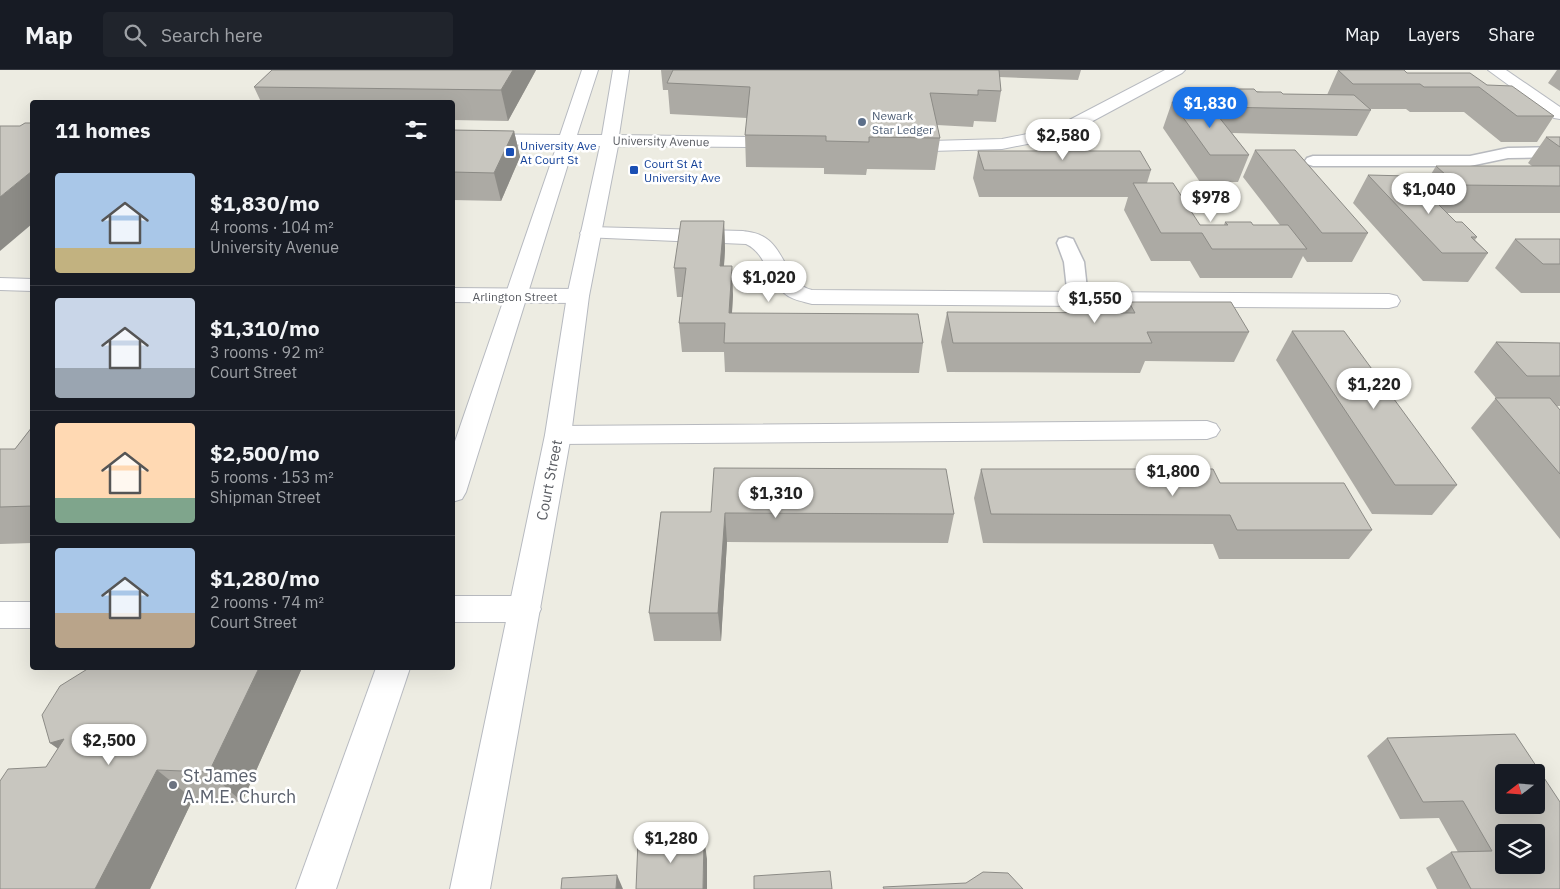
<!DOCTYPE html>
<meta charset="utf-8">
<style>
body{margin:0;font-family:"IBM Plex Sans",sans-serif;background:#20242c;color:#f1f3f6;height:100vh;display:flex;flex-direction:column;font-size:19px;white-space:nowrap}
*{box-sizing:border-box;margin:0}
p{font-size:16px;color:#9ea1a6}
.icon{flex:none;width:28px;height:28px;fill:none;stroke:currentColor;stroke-width:2;stroke-linecap:round;stroke-linejoin:round}
.map{position:relative;flex:1;overflow:hidden}
.details{position:absolute;left:30px;top:30px;width:425px;height:570px;display:flex;flex-direction:column;background:#171b24;border-radius:5px;box-shadow:0 5px 20px #0002}
.details>*{flex:none}
.needle{width:32px;rotate:253deg}
.controls{position:absolute;left:1495px;top:694px;display:grid;gap:10px}
.controls a{display:grid;place-items:center;width:50px;height:50px;border-radius:5px;background:#171b24;box-shadow:0 5px 20px #0002;font-size:25px}
.price{position:absolute;translate:-50% -42px;padding:0 11px;border-radius:18px;background:#fff;color:#222;font-size:16px;line-height:32px;filter:drop-shadow(0 1px 2px #0008)}
.price::after{content:'';position:absolute;left:50%;top:30px;width:15px;height:11px;margin-left:-8px;background:inherit;clip-path:polygon(0 0,100% 0,50% 100%)}
.price.active{background:#1a73e8;color:#fff}
ul{padding:0;list-style:none}
li{display:flex;align-items:center;gap:15px;height:125px;padding:0 25px}
li+li{border-top:1px solid #363941}
li span{display:grid;place-items:center;flex:none;width:140px;height:100px;border-radius:5px;color:#555}
li>.icon{margin-inline-start:auto}
span .icon{width:60px;height:60px;fill:#fffc;stroke-width:1}
li b{font-size:21px}
h2{display:flex;justify-content:space-between;align-items:center;height:60px;padding:0 25px;font-size:21px}
header{display:flex;align-items:center;gap:30px;box-sizing:border-box;height:70px;padding:0 25px;background:#171b24;border-bottom:1px solid #363941}
header strong{font-size:24px}
nav{display:flex;gap:28px;margin-inline-start:auto;font-size:18px}
.search{width:350px;height:45px;background:#20242c;display:flex;align-items:center;gap:12px;box-sizing:border-box;padding:0 18px;border-radius:5px;color:#9ea1a6;font-size:19px}
.map>svg:first-child{display:block}
.lines{fill:none;stroke-linecap:round;stroke-linejoin:round}
.lane-casing{stroke:#b7b9be;stroke-width:3}
.street-casing{stroke:#b7b9be;stroke-width:2}
.secondary-casing{stroke:#b7bac0;stroke-width:2}
.lane{fill:#fff;fill-rule:evenodd}
.street{fill:#fff;fill-rule:evenodd}
.secondary{fill:#fff;fill-rule:evenodd}
.wall{fill:#acaaa4}
.shaded-wall{fill:#8c8b86}
.building{fill:#c8c6bf;stroke:#8c8b86;fill-rule:evenodd}
.service-dot{fill:#5c6f8a;stroke:#fff;stroke-width:2}
.transit-dot{fill:#1a4fb4;stroke:#fff;stroke-width:2}
.worship-dot{fill:#6b7280;stroke:#fff;stroke-width:2}
.labels{text-anchor:middle;dominant-baseline:central;stroke-width:5;stroke-linejoin:round;paint-order:stroke}
.far-service-label{font-size:12px;fill:#4e5e75;stroke:#fff;text-anchor:start}
.far-street-label{font-size:12px;fill:#5a5d63;stroke:#fff}
.far-transit-label{font-size:12px;fill:#164399;stroke:#fff;text-anchor:start}
.street-label{font-size:15px;fill:#5a5d63;stroke:#fff}
.near-worship-label{font-size:18px;fill:#5b616d;stroke:#fff;text-anchor:start}
</style>
<header>
<strong>Map</strong>
<div class="search"><svg class="icon" aria-label="search" viewBox="0 0 24 24"><circle cx="10" cy="10" r="6"/><path d="M15 15l6 6"/></svg>Search here</div>
<nav><a>Map</a><a>Layers</a><a>Share</a></nav>
</header>
<div class="map">
<svg width="1560" height="819" viewBox="0 0 1560 819">
<rect width="100%" height="100%" fill="#edece2"/>
<g class="lines">
<defs>
<g id="lane">
<polygon points="1560,77 1560,87 1508,88 1470,96 1313,96 1307,94 1305,91 1307,88 1313,86 1470,86 1508,78"/>
<polygon points="1066,167 1073,169 1084,192 1088,228 1085,232 1078,234 1071,232 1068,228 1064,192 1057,173 1059,169"/>
</g>
<g id="street">
<path d="M590,157l153,4c6,1 14,2 19,5 24,12 24,48 50,54l577,4 8,2 3,5 -3,5 -8,2 -577,-4c-10,-3 -21,-4 -29,-12 -16,-14 -17,-39 -37,-48l-163,-7 -3,-4 3,-4z"/>
<polygon points="0,208 32,209 32,221 0,220"/>
<polygon points="452,218 578,219 586,221 589,226 586,231 578,233 452,232"/>
<polygon points="1207,351 1216,354 1220,360 1216,366 1207,369 558,374 549,371 545,365 549,359 558,356"/>
<polygon points="452,526 525,526 536,530 541,539 536,548 525,552 452,552"/>
<rect x="0" y="532" width="32" height="26"/>
</g>
<g id="secondary">
<polygon points="582,0 598,0 577,65 602,65 613,0 629,0 619,65 749,67 755,68 758,72 755,76 749,77 618,76 589,226 571,365 490,819 450,819 545,365 567,226 600,76 574,75 466,422 462,429 452,432 452,380 557,75 452,74 452,64 560,65"/>
<polygon points="1165,0 1185,0 1182,3 1063,67 1002,79 931,81 925,80 922,76 925,72 931,71 1002,69 1052,59"/>
<polygon points="1488,0 1506,0 1560,37 1560,49 1554,48"/>
<polygon points="376,598 410,598 336,819 296,819"/>
</g>
</defs>
<use href="#lane" class="lane-casing"/>
<use href="#street" class="street-casing"/>
<use href="#secondary" class="secondary-casing"/>
<use href="#lane" class="lane"/>
<use href="#street" class="street"/>
<use href="#secondary" class="secondary"/>
</g>
<g class="wall">
<polygon points="272,0 536,0 508,51 452,50 452,32 261,32 254,17"/>
<polygon points="661,0 1081,0 1078,10 999,7 1001,21 996,52 974,51 973,57 937,55 940,68 935,100 867,99 866,105 824,104 824,98 746,97 745,65 747,48 670,44 668,20 663,20"/>
<polygon points="1338,0 1407,3 1487,15 1554,46 1537,72 1501,72 1464,42 1410,42 1406,39 1370,39 1371,40 1357,66 1232,63 1249,85 1238,112 1200,112 1163,58 1172,32 1203,32 1207,22 1234,22 1235,19 1283,24 1327,25"/>
<polygon points="1557,0 1560,0 1560,21 1548,13"/>
<polygon points="452,60 514,61 520,87 501,131 452,130"/>
<polygon points="1546,67 1560,67 1560,143 1447,143 1456,152 1477,167 1475,170 1488,183 1468,212 1423,211 1353,133 1368,105 1422,119 1436,96 1532,96 1528,93"/>
<polygon points="1255,80 1368,163 1352,192 1307,192 1303,186 1292,208 1200,208 1190,191 1151,191 1124,140 1128,127 979,127 973,108 978,81 1151,100 1147,113 1200,155 1224,155 1225,152 1253,155 1280,155 1243,107"/>
<polygon points="724,151 725,179 724,196 733,225 732,243 923,273 919,303 725,302 724,282 682,282 679,253 683,227 677,227 674,198"/>
<polygon points="1515,169 1560,169 1560,223 1521,223 1495,198"/>
<polygon points="1129,232 1249,262 1234,292 1145,291 1140,303 947,302 941,272 947,242 1125,243"/>
<polygon points="1292,261 1457,415 1432,445 1372,444 1276,290"/>
<polygon points="1496,272 1560,273 1560,336 1557,336 1560,340 1560,469 1471,358 1496,328 1474,302"/>
<polygon points="32,357 32,473 0,474 0,379 15,379"/>
<polygon points="981,399 1220,413 1372,460 1349,489 1219,489 1213,474 983,473 974,428"/>
<polygon points="661,442 954,444 948,473 727,472 721,571 654,571 649,543"/>
<polygon points="89,598 302,598 242,732 193,729 150,819 0,819 46,697 58,678 50,673"/>
<polygon points="1515,664 1560,819 1437,819 1426,798 1451,782 1458,782 1439,748 1400,749 1367,686 1387,668"/>
</g>
<g class="shaded-wall">
<polygon points="513,0 536,0 508,51 501,20"/>
<polygon points="514,61 520,87 501,131 494,103"/>
<polygon points="32,101 32,154 0,181 0,127"/>
<polygon points="724,151 725,179 722,225 720,196"/>
<polygon points="732,196 733,225 730,273 729,243"/>
<polygon points="725,443 727,472 721,571 718,543"/>
<polygon points="259,598 302,598 242,732 209,702"/>
<polygon points="64,669 92,703 50,673"/>
<polygon points="157,700 193,729 150,819 95,819"/>
<polygon points="704,767 707,789 707,819 703,819"/>
<polygon points="617,805 623,819 616,819"/>
</g>
<g class="building">
<polygon points="272,0 513,0 501,20 254,17"/>
<polygon points="673,0 999,0 1001,21 978,20 978,25 930,23 940,68 869,67 869,72 826,71 826,66 745,65 750,17 667,13"/>
<polygon points="1338,0 1404,0 1407,3 1470,3 1487,15 1512,16 1554,46 1517,46 1479,17 1424,17 1420,14 1353,14"/>
<polygon points="1235,19 1254,19 1257,22 1281,22 1283,24 1354,25 1371,40 1219,37 1207,22 1237,22"/>
<polygon points="1172,32 1207,32 1249,85 1210,85"/>
<polygon points="25,53 32,53 32,58 31,59 32,59 32,101 0,127 0,56 20,56"/>
<polygon points="452,60 514,61 494,103 452,102"/>
<polygon points="1546,67 1560,67 1560,77"/>
<polygon points="1255,80 1295,80 1368,163 1322,163"/>
<polygon points="978,81 1140,81 1151,100 984,100"/>
<polygon points="1436,96 1560,96 1560,116 1457,115"/>
<polygon points="1368,105 1408,106 1423,119 1428,119 1442,133 1436,132 1456,152 1462,152 1477,167 1471,167 1488,183 1442,183"/>
<polygon points="1133,113 1173,113 1200,155 1228,155 1225,152 1251,152 1253,155 1288,155 1307,179 1212,179 1202,163 1161,163"/>
<polygon points="681,151 724,151 720,196 732,196 729,243 918,244 923,273 724,273 725,253 679,253 686,198 674,198"/>
<polygon points="1515,169 1560,169 1560,194 1543,194"/>
<polygon points="1129,232 1231,232 1249,262 1147,262 1152,273 953,273 947,242 1135,243"/>
<polygon points="1292,261 1344,261 1457,415 1395,415"/>
<polygon points="1496,272 1560,273 1560,306 1527,306"/>
<polygon points="1495,328 1550,328 1560,340 1560,404"/>
<polygon points="32,357 32,436 0,437 0,379 15,379"/>
<polygon points="714,398 946,399 954,444 725,443 718,543 649,543 661,442 711,442"/>
<polygon points="981,399 1213,399 1220,413 1344,413 1372,460 1237,460 1230,445 991,444"/>
<polygon points="89,598 259,598 209,702 157,700 95,819 0,819 0,711 8,699 46,697 64,669 50,673 42,645 60,616"/>
<path d="M1515,664l45,68v87h-89l-20,-37 41,-1 -29,-50 -40,1 -36,-64zM1504,702h32v33h-32zM1504,762h32v33h-32z"/>
<polygon points="704,767 703,819 636,819 638,771"/>
<polygon points="830,801 832,819 754,819 754,806"/>
<polygon points="983,802 1008,803 1023,819 884,819 883,817 966,813"/>
<polygon points="617,805 616,819 561,819 562,808"/>
</g>
<circle class="service-dot" cx="862" cy="52" r="5"/>
<g class="transit-dot">
<rect x="505" y="77" width="10" height="10" rx="2.5"/>
<rect x="629" y="95" width="10" height="10" rx="2.5"/>
</g>
<circle class="worship-dot" cx="173" cy="715" r="5"/>
<g class="labels">
<g class="far-service-label">
<text x="872" y="45">Newark<tspan x="872" dy="14">Star Ledger</tspan></text>
</g>
<g class="far-street-label">
<text transform="translate(661 71) rotate(1)">University Avenue</text>
<text x="515" y="226">Arlington Street</text>
</g>
<g class="far-transit-label">
<text x="520" y="75">University Ave<tspan x="520" dy="14">At Court St</tspan></text>
<text x="644" y="93">Court St At<tspan x="644" dy="14">University Ave</tspan></text>
</g>
<g class="street-label">
<text transform="translate(549 410) rotate(-79)">Court Street</text>
</g>
<g class="near-worship-label">
<text x="183" y="705">St James<tspan x="183" dy="21">A.M.E. Church</tspan></text>
</g>
</g>
</svg>
<div class="controls">
<a><svg class="needle" viewBox="-14 -14 28 28"><path d="M0-13l5 13h-10z" fill="#e53935"/><path d="M0 13l5-13h-10z" fill="#9ea1a6"/></svg></a>
<a><svg class="icon" aria-label="layers" viewBox="0 0 24 24"><path d="M12 4l9 5-9 5-9-5zM3 14l9 5 9-5"/></svg></a>
</div>
<b class="price active" style="left:1210px;top:59px">$1,830</b>
<b class="price" style="left:1063px;top:91px">$2,580</b>
<b class="price" style="left:1429px;top:145px">$1,040</b>
<b class="price" style="left:1211px;top:153px">$978</b>
<b class="price" style="left:769px;top:233px">$1,020</b>
<b class="price" style="left:1095px;top:254px">$1,550</b>
<b class="price" style="left:1374px;top:340px">$1,220</b>
<b class="price" style="left:1173px;top:427px">$1,800</b>
<b class="price" style="left:776px;top:449px">$1,310</b>
<b class="price" style="left:109px;top:696px">$2,500</b>
<b class="price" style="left:671px;top:794px">$1,280</b>
<section class="details">
<h2>11 homes<svg class="icon" aria-label="filters" viewBox="0 0 24 24"><path d="M4 7h16M4 17h16"/><circle cx="9" cy="7" r="2"/><circle cx="15" cy="17" r="2"/></svg></h2>
<ul>
<li><span style="background:linear-gradient(#a9c7e8 75%,#c2b280 0)"><svg class="icon" aria-label="home" viewBox="0 0 24 24"><path d="M3 11l9-7 9 7M6 9v11h12V9"/></svg></span><div><b>$1,830/mo</b><p>4 rooms · 104 m²</p><p>University Avenue</p></div></li>
<li><span style="background:linear-gradient(#c9d6e8 70%,#9aa5b1 0)"><svg class="icon" aria-label="home" viewBox="0 0 24 24"><path d="M3 11l9-7 9 7M6 9v11h12V9"/></svg></span><div><b>$1,310/mo</b><p>3 rooms · 92 m²</p><p>Court Street</p></div></li>
<li><span style="background:linear-gradient(#ffd9b3 75%,#7fa58c 0)"><svg class="icon" aria-label="home" viewBox="0 0 24 24"><path d="M3 11l9-7 9 7M6 9v11h12V9"/></svg></span><div><b>$2,500/mo</b><p>5 rooms · 153 m²</p><p>Shipman Street</p></div></li>
<li><span style="background:linear-gradient(#a9c7e8 65%,#b9a48a 0)"><svg class="icon" aria-label="home" viewBox="0 0 24 24"><path d="M3 11l9-7 9 7M6 9v11h12V9"/></svg></span><div><b>$1,280/mo</b><p>2 rooms · 74 m²</p><p>Court Street</p></div></li>
</ul>
</section>
</div>
